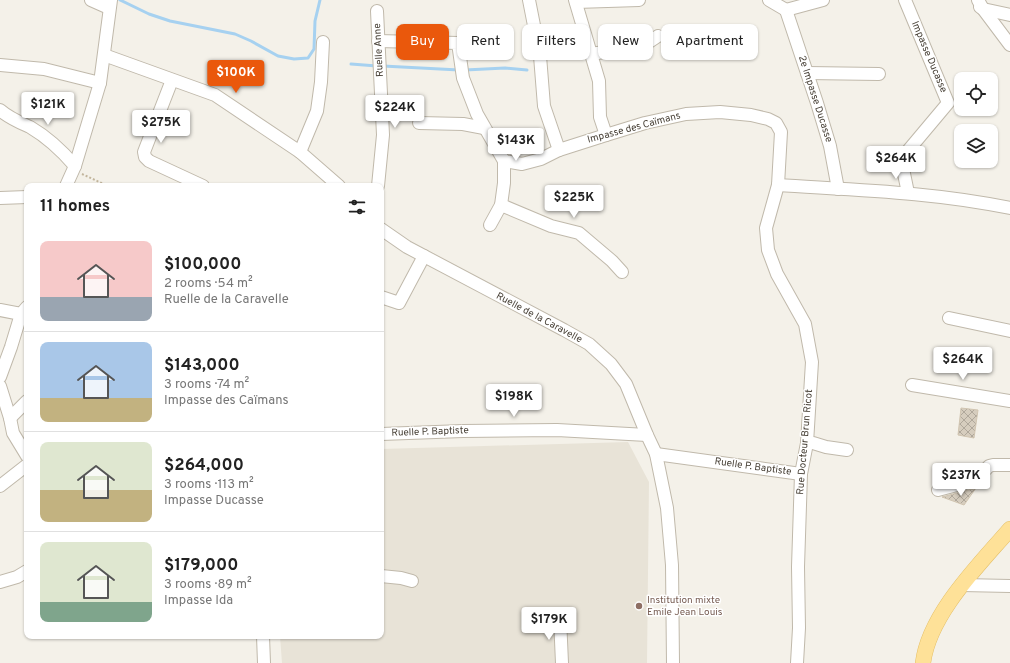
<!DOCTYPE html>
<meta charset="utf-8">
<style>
body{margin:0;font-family:Overpass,sans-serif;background:#f6f6f6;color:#222;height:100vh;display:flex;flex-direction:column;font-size:15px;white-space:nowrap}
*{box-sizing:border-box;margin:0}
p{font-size:13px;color:#767676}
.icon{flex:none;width:22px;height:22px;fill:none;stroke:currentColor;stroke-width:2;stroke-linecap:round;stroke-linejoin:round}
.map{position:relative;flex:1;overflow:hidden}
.panel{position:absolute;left:24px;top:183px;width:360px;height:456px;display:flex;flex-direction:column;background:#fff;border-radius:8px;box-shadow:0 1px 3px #0004}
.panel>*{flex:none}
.hud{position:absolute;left:396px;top:24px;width:380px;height:36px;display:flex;gap:8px}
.fabs{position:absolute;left:954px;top:72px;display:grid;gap:8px}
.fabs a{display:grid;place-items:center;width:44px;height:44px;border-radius:8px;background:#fff;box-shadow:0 1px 3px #0004;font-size:20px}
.price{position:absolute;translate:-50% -34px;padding:0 9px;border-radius:4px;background:#fff;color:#222;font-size:13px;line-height:26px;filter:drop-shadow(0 1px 2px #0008)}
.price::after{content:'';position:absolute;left:50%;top:24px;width:12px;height:9px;margin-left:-6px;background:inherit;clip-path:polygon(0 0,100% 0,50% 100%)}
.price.selected{background:#ea580c;color:#fff}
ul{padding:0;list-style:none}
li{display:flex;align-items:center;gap:12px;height:100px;padding:0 16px}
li+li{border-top:1px solid #e0e0e0}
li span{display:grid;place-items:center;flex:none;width:112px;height:80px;border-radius:8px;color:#555}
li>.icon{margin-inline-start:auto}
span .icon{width:48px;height:48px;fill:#fffc;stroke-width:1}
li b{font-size:17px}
h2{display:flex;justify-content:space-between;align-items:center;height:48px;padding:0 16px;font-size:17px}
.tag{padding:0 14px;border-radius:8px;background:#fff;box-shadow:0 1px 3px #0004;font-size:14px;line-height:36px}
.tag.selected{background:#ea580c;color:#fff}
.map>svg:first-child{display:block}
.residential{fill:#e8e3d7}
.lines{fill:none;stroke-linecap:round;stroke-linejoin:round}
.stream{stroke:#a6d1f0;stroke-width:3}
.building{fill:url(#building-cross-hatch);stroke:#d1c5b1}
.minor-casing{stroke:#c0b9ab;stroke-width:14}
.major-casing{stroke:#e4bf67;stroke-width:16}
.path{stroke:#c2b59c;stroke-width:2;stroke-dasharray:2 2;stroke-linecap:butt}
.minor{stroke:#fff;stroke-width:12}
.major{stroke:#fee198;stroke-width:15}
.education-dot{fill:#8d6e63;stroke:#fff;stroke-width:1.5}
.labels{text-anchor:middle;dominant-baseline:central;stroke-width:3;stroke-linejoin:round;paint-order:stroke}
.street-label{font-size:10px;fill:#484137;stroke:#fff}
.education-label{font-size:10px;fill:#785e54;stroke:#fff;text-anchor:start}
</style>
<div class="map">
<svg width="1010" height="663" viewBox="0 0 1010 663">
<defs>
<pattern id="building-cross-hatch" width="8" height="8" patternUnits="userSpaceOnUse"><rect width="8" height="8" fill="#d6cdbe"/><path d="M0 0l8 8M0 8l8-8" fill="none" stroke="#b0a89b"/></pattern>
</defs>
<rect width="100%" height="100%" fill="#f4f1e9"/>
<polygon class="residential" points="628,442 649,482 647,663 282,663 280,636 381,636 381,449"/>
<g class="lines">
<g class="stream">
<polyline points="120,0 149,14 170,21 235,34 251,41 278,56 294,59 308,58 314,49 315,21 320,0"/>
<polyline points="351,64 377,66"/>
<polyline points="383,66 459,70"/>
<polyline points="465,70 505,68 527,70"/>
</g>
</g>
<g class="building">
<polygon points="961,408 978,410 974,438 958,435"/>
<polygon points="976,488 964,505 942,497"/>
</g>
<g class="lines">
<defs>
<g id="minor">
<polyline points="91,0 109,8"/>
<polyline points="529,0 540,56 544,106 559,150"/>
<polyline points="575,0 599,81 600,117 606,135"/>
<polyline points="769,0 786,10"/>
<polyline points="905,0 948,103 901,159 908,193"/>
<polyline points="978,0 983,9 1010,45"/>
<polyline points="576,2 639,0"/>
<polyline points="980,7 983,9 1010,15"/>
<polyline points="786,10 817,103 830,146 838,189"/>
<polyline points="786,10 823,0"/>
<polyline points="377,11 383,135 378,186"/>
<polyline points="378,41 458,43 463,78 477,114 504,161 504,183 501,205 490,225"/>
<polyline points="591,54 643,46 658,36"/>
<polyline points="104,55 215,95 300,152 339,186"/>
<polyline points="0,65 44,69 100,83"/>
<polyline points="807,73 879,74"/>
<polyline points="172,80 144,152 145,157 149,161 203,186"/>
<path d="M0,110c9,8 19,12 30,17 17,10 33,25 45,39"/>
<polyline points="419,123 463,124 484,128"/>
<polyline points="300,152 317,111 321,82 323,42"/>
<polyline points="504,161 522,164 541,159 559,150 606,135 645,123 686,114 720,112 751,115 768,119 776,123 781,132 778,185 766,228 768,250 777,274 805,324 812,362 807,443 801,474 798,567 799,628 797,663"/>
<path d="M778,185c78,5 156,7 232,23"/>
<polyline points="66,186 75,166 100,83 111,0"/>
<polyline points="0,198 27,197"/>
<polyline points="501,205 551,226 579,233 612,261 622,272"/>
<polyline points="381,229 407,247 564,330 589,344 611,364 626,384 647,435 656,454 667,508 672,565 673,663"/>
<polyline points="381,297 399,303 424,256"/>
<polyline points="0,310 21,314 27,307"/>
<polyline points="949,318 1010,331"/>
<polyline points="0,377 11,347 21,314"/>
<polyline points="912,385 1010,401"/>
<polyline points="0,386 10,418 13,433 27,456"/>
<polyline points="10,418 27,401"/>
<polyline points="381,434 463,431 557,430 647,435"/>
<polyline points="807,443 813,443 826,447 847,450"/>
<polyline points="656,454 801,474"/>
<polyline points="0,486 27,465"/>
<polyline points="938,490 976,480 989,466 993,465 1010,465"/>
<polyline points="381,576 401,578 412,581"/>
<polyline points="0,582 17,577 27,571"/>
<polyline points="962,585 1010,586"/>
<polyline points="560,618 562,663"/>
<polyline points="263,636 264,663"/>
</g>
<path id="major" d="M923,663c6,-49 56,-98 87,-134"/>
</defs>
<use href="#minor" class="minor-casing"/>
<use href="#major" class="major-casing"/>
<polyline class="path" points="82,174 108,186"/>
<use href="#minor" class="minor"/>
<use href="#major" class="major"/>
</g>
<circle class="education-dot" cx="639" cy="606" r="4"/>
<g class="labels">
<g class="street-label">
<text transform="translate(379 50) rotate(-93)">Ruelle Anne</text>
<text transform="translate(929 57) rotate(67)">Impasse Ducasse</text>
<text transform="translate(815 99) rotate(72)">2e Impasse Ducasse</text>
<text transform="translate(634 128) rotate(-15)">Impasse des Caïmans</text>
<text transform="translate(539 318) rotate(28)">Ruelle de la Caravelle</text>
<text transform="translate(430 432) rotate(-2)">Ruelle P. Baptiste</text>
<text transform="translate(805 442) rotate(-85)">Rue Docteur Brun Ricot</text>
<text transform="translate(753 467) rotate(8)">Ruelle P. Baptiste</text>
</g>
<g class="education-label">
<text x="647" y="600">Institution mixte<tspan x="647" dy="12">Emile Jean Louis</tspan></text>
</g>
</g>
</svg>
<div class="fabs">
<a><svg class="icon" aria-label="locate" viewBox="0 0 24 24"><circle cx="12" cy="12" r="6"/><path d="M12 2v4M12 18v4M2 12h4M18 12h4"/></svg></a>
<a><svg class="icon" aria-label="layers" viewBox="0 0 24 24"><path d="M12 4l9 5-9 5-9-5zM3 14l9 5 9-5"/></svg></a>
</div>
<b class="price selected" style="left:236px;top:94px">$100K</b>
<b class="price" style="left:48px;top:126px">$121K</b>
<b class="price" style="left:395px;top:129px">$224K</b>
<b class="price" style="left:161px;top:144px">$275K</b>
<b class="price" style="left:516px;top:162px">$143K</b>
<b class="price" style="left:896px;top:180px">$264K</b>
<b class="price" style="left:574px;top:219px">$225K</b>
<b class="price" style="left:963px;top:381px">$264K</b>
<b class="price" style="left:514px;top:418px">$198K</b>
<b class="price" style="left:961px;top:497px">$237K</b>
<b class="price" style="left:549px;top:641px">$179K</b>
<div class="hud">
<a class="tag selected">Buy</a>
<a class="tag">Rent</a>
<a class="tag">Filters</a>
<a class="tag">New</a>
<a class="tag">Apartment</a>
</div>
<section class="panel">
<h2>11 homes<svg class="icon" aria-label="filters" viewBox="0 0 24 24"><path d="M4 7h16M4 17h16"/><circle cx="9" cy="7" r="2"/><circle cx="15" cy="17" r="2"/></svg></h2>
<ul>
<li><span style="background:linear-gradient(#f6c9c9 70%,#9aa5b1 0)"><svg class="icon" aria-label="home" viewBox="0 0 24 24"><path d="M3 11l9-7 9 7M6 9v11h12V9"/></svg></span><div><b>$100,000</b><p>2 rooms · 54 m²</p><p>Ruelle de la Caravelle</p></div></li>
<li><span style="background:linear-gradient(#a9c7e8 70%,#c2b280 0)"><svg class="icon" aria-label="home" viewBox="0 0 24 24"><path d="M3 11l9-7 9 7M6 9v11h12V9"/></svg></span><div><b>$143,000</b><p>3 rooms · 74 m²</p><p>Impasse des Caïmans</p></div></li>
<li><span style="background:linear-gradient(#dfe7d0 60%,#c2b280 0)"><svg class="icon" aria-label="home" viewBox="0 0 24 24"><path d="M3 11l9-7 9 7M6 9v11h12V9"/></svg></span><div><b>$264,000</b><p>3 rooms · 113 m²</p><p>Impasse Ducasse</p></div></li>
<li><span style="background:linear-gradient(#dfe7d0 75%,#7fa58c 0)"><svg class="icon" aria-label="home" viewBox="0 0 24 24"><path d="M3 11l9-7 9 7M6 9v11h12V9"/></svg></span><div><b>$179,000</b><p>3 rooms · 89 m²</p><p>Impasse Ida</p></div></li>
</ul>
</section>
</div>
